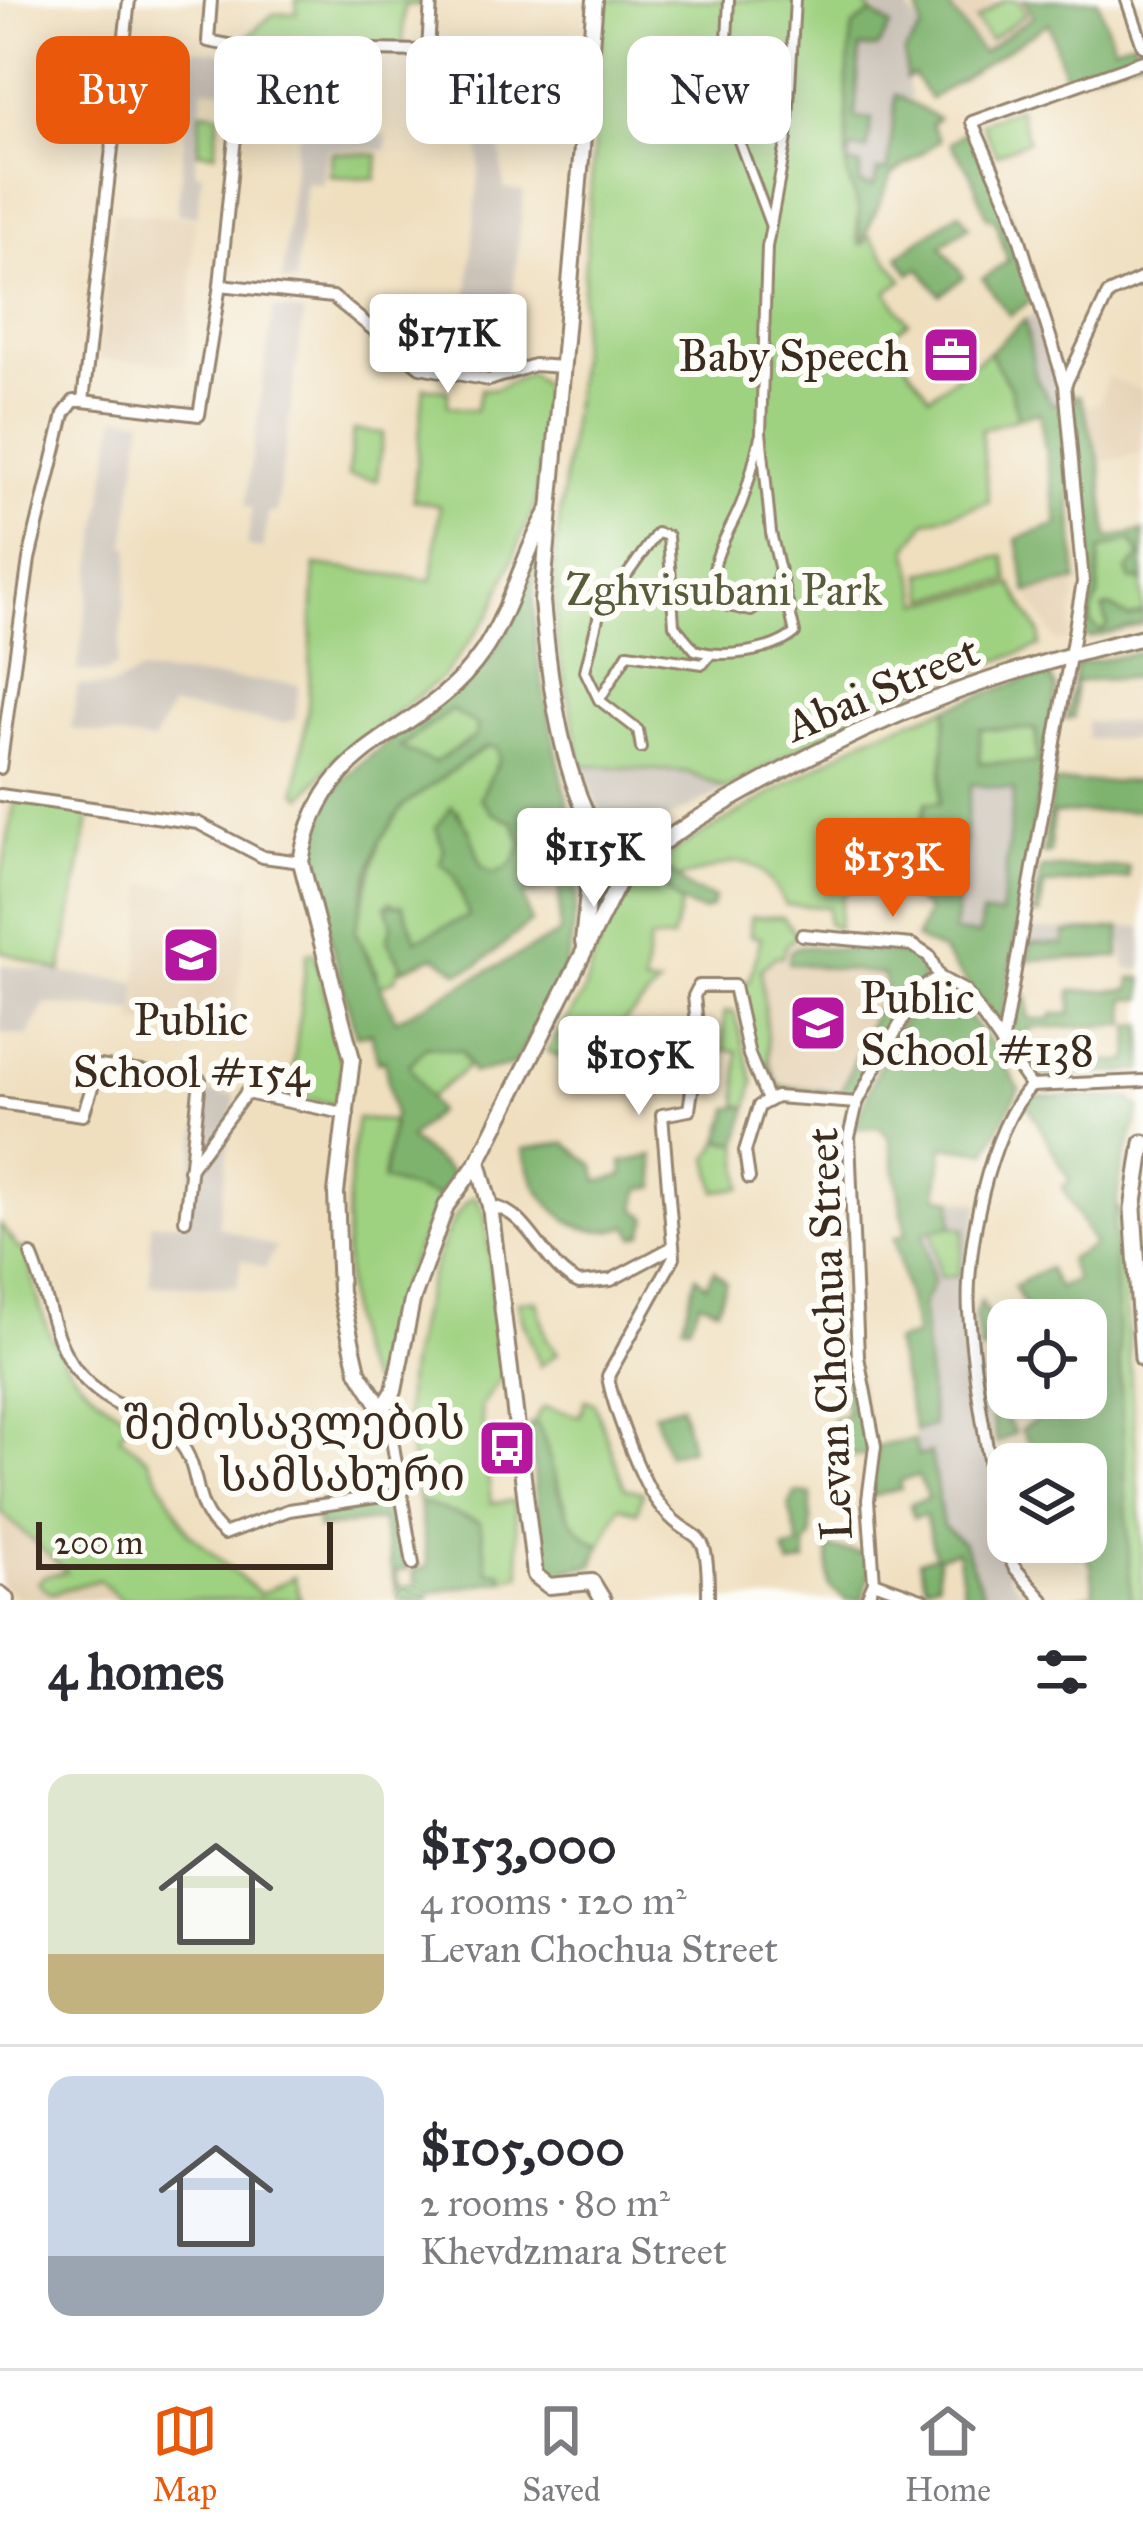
<!DOCTYPE html>
<meta charset="utf-8">
<style>
body{margin:0;font-family:"IM FELL Great Primer","Noto Serif Georgian",serif;background:#f2f2f3;color:#2b2b33;height:100vh;display:flex;flex-direction:column;font-size:45px;white-space:nowrap}
*{box-sizing:border-box;margin:0}
p{font-size:39px;color:#7c7c81}
.icon{flex:none;width:66px;height:66px;fill:none;stroke:currentColor;stroke-width:2;stroke-linecap:round;stroke-linejoin:round}
.map{position:relative;height:1600px;overflow:hidden}
.side{display:flex;flex-direction:column;background:#fff;flex:1}
.side>*{flex:none}
.hud{position:absolute;left:36px;top:36px;width:1071px;height:108px;display:flex;gap:24px}
.controls{position:absolute;left:987px;top:1299px;display:grid;gap:24px}
.controls a{display:grid;place-items:center;width:120px;height:120px;border-radius:24px;background:#fff;box-shadow:0 6px 30px #0003;font-size:60px}
.scale{position:absolute;left:36px;bottom:30px;width:297px;box-sizing:border-box;padding-left:12px;border:6px solid #3b2a1e;border-top:0;font-size:33px;line-height:42px;white-space:nowrap;color:#3b2a1e;-webkit-text-stroke:9px #fdfcf7;paint-order:stroke}
.price{position:absolute;translate:-50% -102px;padding:0 27px;border-radius:12px;background:#fff;color:#222;font-size:39px;line-height:78px;filter:drop-shadow(0 3px 6px #0008)}
.price::after{content:'';position:absolute;left:50%;top:72px;width:36px;height:27px;margin-left:-18px;background:inherit;clip-path:polygon(0 0,100% 0,50% 100%)}
.price.active{background:#ea580c;color:#fff}
ul{padding:0;list-style:none}
li{display:flex;align-items:center;gap:36px;height:300px;padding:0 48px}
li+li{border-top:3px solid #e1e1e2}
li span{display:grid;place-items:center;flex:none;width:336px;height:240px;border-radius:24px;color:#555}
li>.icon{margin-inline-start:auto}
span .icon{width:144px;height:144px;fill:#fffc;stroke-width:1}
li b{font-size:51px}
h2{display:flex;justify-content:space-between;align-items:center;height:144px;padding:0 48px;font-size:51px}
.tag{padding:0 42px;border-radius:24px;background:#fff;box-shadow:0 6px 30px #0003;font-size:42px;line-height:108px}
.tag.active{background:#ea580c;color:#fff}
.tab-bar{display:flex;justify-content:space-around;align-items:center;height:168px;border-top:3px solid #e1e1e2;background:#fff;font-size:33px;color:#7c7c81}
.tab-bar a{display:grid;justify-items:center;gap:6px}
.tab-bar .active{color:#ea580c}
.map>svg:first-child{display:block}
.built{fill:#e5d1b4}
.industrial{fill:#cbc3b8}
.green{fill:#9ed180;stroke:#6c7e4f;stroke-width:3}
.forest{fill:#7eb36e;stroke:#5c6e46;stroke-width:3;fill-rule:evenodd}
.lines{fill:none;stroke-linecap:round;stroke-linejoin:round}
.pedestrian-casing{stroke:#95846e;stroke-width:14}
.minor-casing{stroke:#95846e;stroke-width:16}
.tertiary-casing{stroke:#95846e;stroke-width:20}
.secondary-casing{stroke:#95846e;stroke-width:21}
.primary-casing{stroke:#95846e;stroke-width:22}
.pedestrian{stroke:#fff;stroke-width:8}
.minor{stroke:#fff;stroke-width:10}
.tertiary{stroke:#fff;stroke-width:14}
.secondary{stroke:#fff;stroke-width:15}
.primary{stroke:#fff;stroke-width:16}
.labels{text-anchor:middle;dominant-baseline:central;stroke-width:12;stroke-linejoin:round;paint-order:stroke}
.poi-label{font-size:45px;fill:#3b2a1e;stroke:#fdfcf7;text-anchor:end}
.park-label{font-size:45px;fill:#595c3b;stroke:#fdfcf7}
.street-label{font-size:45px;fill:#3b2a1e;stroke:#fdfcf7}
</style>
<div class="map">
<svg width="1143" height="1600" viewBox="0 0 1143 1600">
<rect width="100%" height="100%" fill="#fdfcf7"/>
<filter id="ink" filterUnits="userSpaceOnUse"><feTurbulence type="fractalNoise" baseFrequency=".00833" numOctaves="2"/><feDisplacementMap in="SourceGraphic" scale="24" xChannelSelector="R" yChannelSelector="G"/><feConvolveMatrix kernelMatrix="1 2 1 2 8 2 1 2 1" color-interpolation-filters="sRGB"/></filter>
<filter id="wash" filterUnits="userSpaceOnUse"><feTurbulence type="fractalNoise" baseFrequency=".004" numOctaves="4" result="noise"/><feDisplacementMap in="SourceGraphic" scale="48" xChannelSelector="R" yChannelSelector="G"/><feGaussianBlur stdDeviation="2.7" result="paint"/><feColorMatrix in="noise" values="0 0 0 0 0 0 0 0 0 0 0 0 0 0 0 0 0 1.4 0 .05"/><feComposite in="paint" operator="in"/></filter>
<g filter="url(#wash)">
<rect width="100%" height="100%" fill="#efdfbf"/>
<g class="built">
<polygon points="932,0 1034,0 1050,23 930,99"/>
<polygon points="114,212 195,219 187,366 97,359"/>
<polygon points="1107,376 1143,391 1143,453 1100,462 1083,407 1100,403"/>
<polygon points="1076,584 1069,639 1057,642 1027,592"/>
<polygon points="196,869 253,875 232,1038 134,1023 145,884 181,886"/>
<polygon points="776,956 797,966 883,974 886,985 841,1092 776,1082 769,1062 761,969"/>
<polygon points="0,1511 68,1572 39,1583 51,1593 99,1580 121,1600 22,1600 0,1583"/>
</g>
<g class="industrial">
<polygon points="862,0 902,0 922,29 906,79 912,99 896,96 888,171 874,186 859,184 848,164 851,148 871,119 855,118 860,47 881,16"/>
<polygon points="193,49 231,54 226,90 203,88 195,172 202,174 197,216 177,214"/>
<polygon points="473,72 493,72 504,188 524,192 510,322 463,313 457,306 468,292 480,160"/>
<polygon points="303,131 387,135 386,150 327,148 323,184 306,182 295,283 282,282 297,138"/>
<polygon points="273,308 304,313 276,513 268,513 263,549 247,547 252,508 245,506"/>
<polygon points="1040,309 1063,402 1052,405 1036,378 1025,320"/>
<polygon points="116,416 143,419 125,545 131,548 117,665 106,673 77,671"/>
<polygon points="141,672 299,684 295,719 284,723 171,707 153,742 71,729 78,685 111,687"/>
<rect x="1087" y="722" width="56" height="17"/>
<polygon points="590,762 687,772 726,789 638,834 619,837 601,816 582,765"/>
<polygon points="970,784 1015,789 1001,916 979,935 954,933"/>
<polygon points="1143,927 1143,970 1126,968 1123,945 1027,943 1029,930"/>
<polygon points="0,965 137,982 135,1012 45,1004 28,1036 0,1033"/>
<polygon points="203,1092 235,1095 218,1226 276,1248 265,1268 241,1259 237,1287 150,1285 151,1223 184,1223"/>
<polygon points="953,1199 980,1203 964,1283 1012,1570 1007,1574 1020,1591 1027,1587 1038,1600 986,1600 978,1591 964,1544 943,1526 931,1454 918,1456 914,1440 915,1431 933,1426 922,1305 933,1283 922,1232 932,1230 940,1277 965,1230 952,1226"/>
</g>
<g class="green">
<polygon points="296,0 423,0 422,6 404,5 403,47 243,41 273,14 297,13"/>
<polygon points="605,0 862,0 872,13 853,26 847,78 847,174 859,211 856,238 865,244 869,235 903,280 887,292 908,322 887,338 930,396 989,352 1010,387 1018,418 981,430 989,502 926,522 908,548 921,603 1012,585 1040,634 1040,646 924,687 841,725 726,789 687,772 582,765 556,638 555,557 576,383"/>
<polygon points="1004,0 1017,0 1026,14 990,40 976,20"/>
<polygon points="1018,108 1028,141 996,154 981,122"/>
<polygon points="201,111 219,113 215,153 198,152"/>
<polygon points="332,152 378,155 376,179 330,176"/>
<polygon points="530,373 549,392 535,504 491,613 444,676 333,761 303,797 296,792 308,707 315,565 432,580 440,506 413,500 424,387 448,391 448,406 475,411 481,389 496,389"/>
<polygon points="353,430 383,433 377,480 348,476"/>
<polygon points="1131,540 1141,556 1143,612 1129,618 1112,607 1105,620 1109,626 1102,631 1090,628 1100,550"/>
<polygon points="1004,556 1009,581 927,598 922,573"/>
<path d="M947,708l-7,95 -14,-1 -23,89 -42,-7 -18,10 -5,34 -10,-4v-17l-42,-2c-39,-64 -45,-41 -108,-27l-10,-7 1,22 12,11 -9,35 -23,1 -5,45 15,1 -50,51 -22,6 -15,19 -25,-11 35,-55 17,-52 38,-71 230,-136z"/>
<polygon points="452,710 478,726 475,737 434,763 399,748"/>
<rect x="979" y="729" width="58" height="35"/>
<polygon points="487,746 497,748 499,760 480,798 513,822 523,845 511,865 494,873 482,867 458,810 436,827 469,916 416,940 391,901 386,905 392,925 387,940 401,965 395,979 377,988 376,970 355,931 380,841 404,805"/>
<polygon points="15,799 90,813 61,972 0,951 0,885"/>
<polygon points="751,917 783,917 798,936 786,945 783,957 776,956 761,969 769,1062 757,1065 745,1021 743,980 750,981 761,937 750,936"/>
<polygon points="314,952 343,1064 336,1105 290,1095 307,953"/>
<polygon points="724,1012 734,1012 754,1083 748,1107 738,1105 737,1051 724,1050"/>
<polygon points="427,1046 462,1051 469,1066 428,1099 409,1066"/>
<path d="M357,1119l35,2 -9,59 56,17 -37,87 -22,106c-51,-30 -32,-219 -23,-271z"/>
<polygon points="720,1141 739,1143 742,1188 716,1191 709,1157"/>
<path d="M476,1197l9,18 17,161 -21,31 10,96 23,-2 7,74 -17,5 -3,-8h-13l-8,-50 -61,-20c-6,-33 -13,-68 -13,-102 -1,-38 36,-197 70,-203z"/>
<polygon points="1119,1206 1143,1553 1143,1600 1131,1600 1129,1593 1113,1223"/>
<path d="M0,1224l18,25 7,-1c22,85 26,124 107,171l-12,17 28,23 41,74 71,61 34,-17 7,23h-180l-22,-20 -48,13 -13,-10 6,-7 23,-4 -67,-61z"/>
<polygon points="952,1226 965,1229 958,1276 940,1277 932,1230"/>
<path d="M518,1301h19l10,38 11,14 -18,13c-7,-25 -19,-41 -22,-65z"/>
<polygon points="585,1400 594,1403 625,1488 643,1492 637,1512 620,1506 601,1545 576,1534 535,1420 544,1407 580,1416"/>
<polygon points="910,1454 916,1474 889,1481 884,1461"/>
</g>
<g class="forest">
<polygon points="916,0 944,0 982,53 1034,16 1023,0 1098,0 1114,46 1134,40 1140,56 1066,81 1049,23 930,99 913,75 906,79 905,52 922,29"/>
<polygon points="872,13 891,26 878,48 860,48 855,118 872,119 867,150 851,149 848,163 861,166 859,184 874,186 877,171 888,170 896,95 938,118 931,125 940,140 892,175 860,247 859,211 847,174 847,78 853,26"/>
<path d="M964,132c30,13 59,131 71,165l-25,19 -27,-37 25,-18 -13,-42 -8,-2 -16,-43 -21,-31z"/>
<polygon points="959,212 969,226 941,246 964,277 940,295 920,268 910,274 898,256"/>
<polygon points="1025,320 1036,378 1052,404 1063,402 1077,581 1027,592 1017,539 1058,524 1039,412 1018,418 1010,387 989,352"/>
<polygon points="1074,395 1080,396 1100,462 1108,538 1143,531 1143,581 1131,580 1127,571 1140,556 1131,540 1100,550 1098,597 1088,622 1101,631 1108,626 1103,609 1109,606 1129,618 1143,612 1143,624 1089,638 1081,630 1089,586"/>
<path d="M536,551c-2,34 -4,66 1,100 14,104 60,212 28,317 -11,34 -34,66 -52,97l-40,8 -11,-22 -35,-5 -18,19 28,46 -28,28 44,35 -14,23 -56,-17 11,-65 -10,-55 -6,2 -7,-29 -15,2 -47,-176 7,-33 24,-45 152,-125 17,-31zM451,710l27,16 -3,11 -41,26 -34,-16zM486,746l11,2 2,12 -19,38 12,15 21,9 10,23 -12,20 -17,8 -12,-6 -12,-35 -18,-26 -16,21 8,23 -4,13 14,12 15,41 -53,24 -13,-35h-17l6,20 -5,15 14,24 -3,7 37,-15 24,16 19,-7 53,-43 -8,-26 36,-12 1,49 -164,87 -41,-89 13,-57 12,-33 24,-36z"/>
<polygon points="1143,652 1143,677 1075,682 1074,717 1066,719 1077,664"/>
<path d="M1040,674l11,4 5,10 -55,339 -59,-76 -26,-12 12,-29 -25,-19 24,-89 13,1 7,-95zM980,729h56l1,34h-57zM971,784l43,6 -13,125 -19,-1 -3,21 -25,-3z"/>
<polygon points="1143,781 1143,810 1053,814 1050,853 1043,854 1053,783"/>
<polygon points="1129,867 1128,878 1044,885 1040,914 1034,915 1041,868"/>
<path d="M669,871l23,19 22,8 -2,9 -8,4c-20,-3 -39,-15 -43,-36z"/>
<polygon points="1120,928 1119,957 1028,960 1030,943 1064,944 1065,933"/>
<polygon points="799,946 907,954 926,965 923,980 855,1098 770,1088 757,1065 769,1062 779,1086 841,1092 886,985 883,974 789,963 790,951"/>
<polygon points="1131,978 1142,978 1143,999 1126,999 1127,1025 1029,1028 1023,1052 1010,1043 1017,997 1027,996 1029,1019 1051,1019 1052,1014 1071,1014 1071,991 1130,990"/>
<path d="M937,989l9,1 53,63 20,36 -32,63 -44,-6 -6,50 16,3 -1,27 -29,7 10,50 -11,23 11,120 -18,5 -21,-89 22,-6 -22,-98 12,-4 -17,-96 -10,-11 -24,1c9,-31 51,-130 82,-139z"/>
<polygon points="1143,1024 1143,1071 1045,1076 1035,1062 1129,1061 1131,1026"/>
<polygon points="1033,1096 1130,1098 1140,1109 1122,1169 1113,1223 1131,1600 1066,1600 1094,1594 1091,1565 1083,1551 1077,1556 1068,1542 1086,1542 1086,1464 1042,1464 1021,1430 1049,1411 1043,1398 1086,1398 1086,1320 1033,1320 1014,1286 1048,1268 1058,1288 1076,1280 1068,1260 1094,1245 1062,1187 1070,1181 1026,1102"/>
<polygon points="748,1107 739,1143 720,1141 730,1108"/>
<path d="M565,1143l29,22 4,17 26,-7 -2,-13 31,-6 3,31 -16,2 -4,20 12,9 -5,16 -8,3 -7,-11c-54,20 -95,-27 -105,-77z"/>
<polygon points="714,1270 726,1282 717,1308 699,1302 689,1325 683,1324 696,1276 706,1285"/>
<polygon points="981,1301 1003,1343 981,1352 975,1315"/>
<polygon points="843,1359 853,1359 870,1455 846,1456 845,1445 837,1447 832,1419 846,1415"/>
<polygon points="992,1393 1015,1433 997,1443 986,1394"/>
<polygon points="681,1405 691,1448 668,1455 654,1413"/>
<path d="M529,1424h8l5,10c16,41 14,92 59,111l-8,20 -49,9z"/>
<polygon points="914,1440 918,1456 931,1453 943,1526 963,1543 986,1600 965,1600 957,1551 938,1556 938,1582 926,1585 919,1561 935,1556 925,1515 913,1518 910,1504 928,1498 918,1476 900,1481 901,1489 870,1497 877,1446"/>
<polygon points="795,1493 811,1494 811,1537 805,1546 806,1562 790,1566 784,1550 799,1546 789,1506"/>
<polygon points="419,1502 480,1522 488,1572 502,1572 504,1580 428,1593 428,1600 398,1600 381,1520 318,1529 315,1513 395,1505 407,1570 396,1571 399,1587 416,1586 413,1570 428,1567"/>
<polygon points="828,1548 868,1554 870,1572 862,1600 846,1600 829,1586"/>
</g>
</g>
<g filter="url(#ink)">
<g class="lines">
<defs>
<g id="pedestrian">
<polyline points="729,0 724,101 770,224"/>
<path d="M760,437c-6,22 -10,44 -18,65 -12,33 -48,73 -14,104l23,5 22,-15 5,-21"/>
<polyline points="600,699 628,653 703,664 711,654"/>
<path d="M641,748l-3,-18 -39,-30 -14,-29 14,-57 58,-81 11,3 6,89 21,25c28,9 77,2 100,-17l-24,-100 -10,-101 6,-185 20,-109 8,-138"/>
</g>
<g id="minor">
<polyline points="211,0 208,41 244,48 220,285"/>
<polyline points="1127,0 1143,46"/>
<polyline points="244,48 428,51 431,0"/>
<polyline points="1065,385 1010,208 972,122 1143,61"/>
<polyline points="83,401 199,415 220,285 333,297 420,367 489,380 534,365 563,367"/>
<polyline points="83,401 129,0"/>
<polyline points="0,768 29,559 64,414 74,401 83,401"/>
<polyline points="0,795 198,823 263,857 301,862"/>
<polyline points="802,935 912,945 929,956 939,977"/>
<polyline points="1002,1045 1083,582 1065,385 1108,294 1143,278"/>
<path d="M1031,1086c-42,43 -66,165 -62,226 5,75 22,152 33,228l12,27 29,33"/>
<polyline points="0,1103 83,1115 99,1066 200,1080 185,1220"/>
<polyline points="189,1170 246,1093 348,1114"/>
<polyline points="749,1178 745,1151 759,1106 776,1097 857,1103"/>
<path d="M490,1206c41,5 52,61 89,77l32,-3 60,-32"/>
<path d="M31,1255c25,57 18,106 79,145 21,14 54,22 70,43 23,28 9,62 44,91l65,-24 113,-17"/>
<polyline points="386,1404 413,1564"/>
<polyline points="874,1582 924,1600"/>
<path d="M708,1600c1,-88 -14,-47 -52,-100 -16,-22 -44,-97 -48,-124l66,-119 -12,-142 27,-5 10,-67 -5,-47 5,-10h35l15,69 19,45"/>
<polyline points="866,1600 874,1582 868,1500 875,1446 858,1357 849,1137 857,1103 878,1062 921,988 939,977 965,991 1031,1086 1143,1081"/>
</g>
<g id="tertiary">
<path d="M595,0l-53,601c6,68 20,199 69,250"/>
<path d="M548,512c-26,44 -37,99 -66,141 -60,87 -161,82 -181,209l51,197 -16,134 4,99 18,79 20,32 8,1 8,-13 18,-90 34,-95 32,-44 145,-288c41,-37 88,-64 137,-91 129,-73 239,-112 383,-146"/>
<polyline points="582,815 588,893 583,942"/>
<polyline points="612,851 653,843"/>
<polyline points="478,1162 490,1206 535,1575 549,1586 592,1582 603,1600"/>
</g>
<polyline id="secondary" points="1143,1143 1133,1209 1143,1358"/>
<polyline id="primary" points="0,1595 6,1600"/>
</defs>
<use href="#pedestrian" class="pedestrian-casing"/>
<use href="#minor" class="minor-casing"/>
<use href="#tertiary" class="tertiary-casing"/>
<use href="#secondary" class="secondary-casing"/>
<use href="#primary" class="primary-casing"/>
<use href="#pedestrian" class="pedestrian"/>
<use href="#minor" class="minor"/>
<use href="#tertiary" class="tertiary"/>
<use href="#secondary" class="secondary"/>
<use href="#primary" class="primary"/>
</g>
</g>
<defs>
<symbol id="office-square" viewBox="-11 -11 22 22"><rect x="-9" y="-9" width="18" height="18" rx="4" fill="#b5179e" stroke="#fdfcf7"/><path d="M-6-3h4V-5.5h4V-3h4V5H-6ZM-1-4.5V-3h2v-1.5ZM-6 0V1H6V0Z" fill="#fff"/></symbol>
<symbol id="school-square" viewBox="-11 -11 22 22"><rect x="-9" y="-9" width="18" height="18" rx="4" fill="#b5179e" stroke="#fdfcf7"/><path d="M0-5L7-2L0 1L-7-2ZM-4 1L0 2.5L4 1V4Q0 6-4 4Z" fill="#fff"/></symbol>
<symbol id="bus-square" viewBox="-11 -11 22 22"><rect x="-9" y="-9" width="18" height="18" rx="4" fill="#b5179e" stroke="#fdfcf7"/><path d="M-5-6H5V4H4V6H2V4H-2V6H-4V4H-5ZM-3.5-4V0h7V-4ZM-3.5 1.2v1.5H-2V1.2ZM2 1.2v1.5H3.5V1.2Z" fill="#fff"/></symbol>
</defs>
<g fill-rule="evenodd">
<use href="#office-square" x="918" y="322" width="66" height="66"/>
<use href="#school-square" x="158" y="922" width="66" height="66"/>
<use href="#school-square" x="785" y="990" width="66" height="66"/>
<use href="#bus-square" x="474" y="1415" width="66" height="66"/>
</g>
<g class="labels">
<g class="poi-label">
<text x="909" y="355">Baby Speech</text>
<text x="860" y="997" text-anchor="start">Public<tspan x="860" dy="52">School #138</tspan></text>
<text x="191" y="1019" text-anchor="middle">Public<tspan x="191" dy="52">School #154</tspan></text>
<text x="465" y="1422">შემოსავლების<tspan x="465" dy="52">სამსახური</tspan></text>
</g>
<g class="park-label">
<text x="724" y="589">Zghvisubani Park</text>
</g>
<g class="street-label">
<text transform="translate(882 688) rotate(-23)">Abai Street</text>
<text transform="translate(829 1334) rotate(-92)">Levan Chochua Street</text>
</g>
</g>
</svg>
<div class="controls">
<a><svg class="icon" aria-label="locate" viewBox="0 0 24 24"><circle cx="12" cy="12" r="6"/><path d="M12 2v4M12 18v4M2 12h4M18 12h4"/></svg></a>
<a><svg class="icon" aria-label="layers" viewBox="0 0 24 24"><path d="M12 4l9 5-9 5-9-5zM3 14l9 5 9-5"/></svg></a>
</div>
<div class="scale">200 m</div>
<b class="price" style="left:448px;top:396px">$171K</b>
<b class="price" style="left:594px;top:910px">$115K</b>
<b class="price active" style="left:893px;top:920px">$153K</b>
<b class="price" style="left:639px;top:1118px">$105K</b>
<div class="hud">
<a class="tag active">Buy</a>
<a class="tag">Rent</a>
<a class="tag">Filters</a>
<a class="tag">New</a>
</div>
</div>
<section class="side">
<h2>4 homes<svg class="icon" aria-label="filters" viewBox="0 0 24 24"><path d="M4 7h16M4 17h16"/><circle cx="9" cy="7" r="2"/><circle cx="15" cy="17" r="2"/></svg></h2>
<ul>
<li><span style="background:linear-gradient(#dfe7d0 75%,#c2b280 0)"><svg class="icon" aria-label="home" viewBox="0 0 24 24"><path d="M3 11l9-7 9 7M6 9v11h12V9"/></svg></span><div><b>$153,000</b><p>4 rooms · 120 m²</p><p>Levan Chochua Street</p></div></li>
<li><span style="background:linear-gradient(#c9d6e8 75%,#9aa5b1 0)"><svg class="icon" aria-label="home" viewBox="0 0 24 24"><path d="M3 11l9-7 9 7M6 9v11h12V9"/></svg></span><div><b>$105,000</b><p>2 rooms · 80 m²</p><p>Khevdzmara Street</p></div></li>
</ul>
</section>
<nav class="tab-bar">
<a class="active"><svg class="icon" aria-label="map" viewBox="0 0 24 24"><path d="M3 6l6-2 6 2 6-2v14l-6 2-6-2-6 2zM9 4v14M15 6v14"/></svg>Map</a>
<a><svg class="icon" aria-label="saved" viewBox="0 0 24 24"><path d="M7 4h10v16l-5-4-5 4z"/></svg>Saved</a>
<a><svg class="icon" aria-label="home" viewBox="0 0 24 24"><path d="M3 11l9-7 9 7M6 9v11h12V9"/></svg>Home</a>
</nav>
